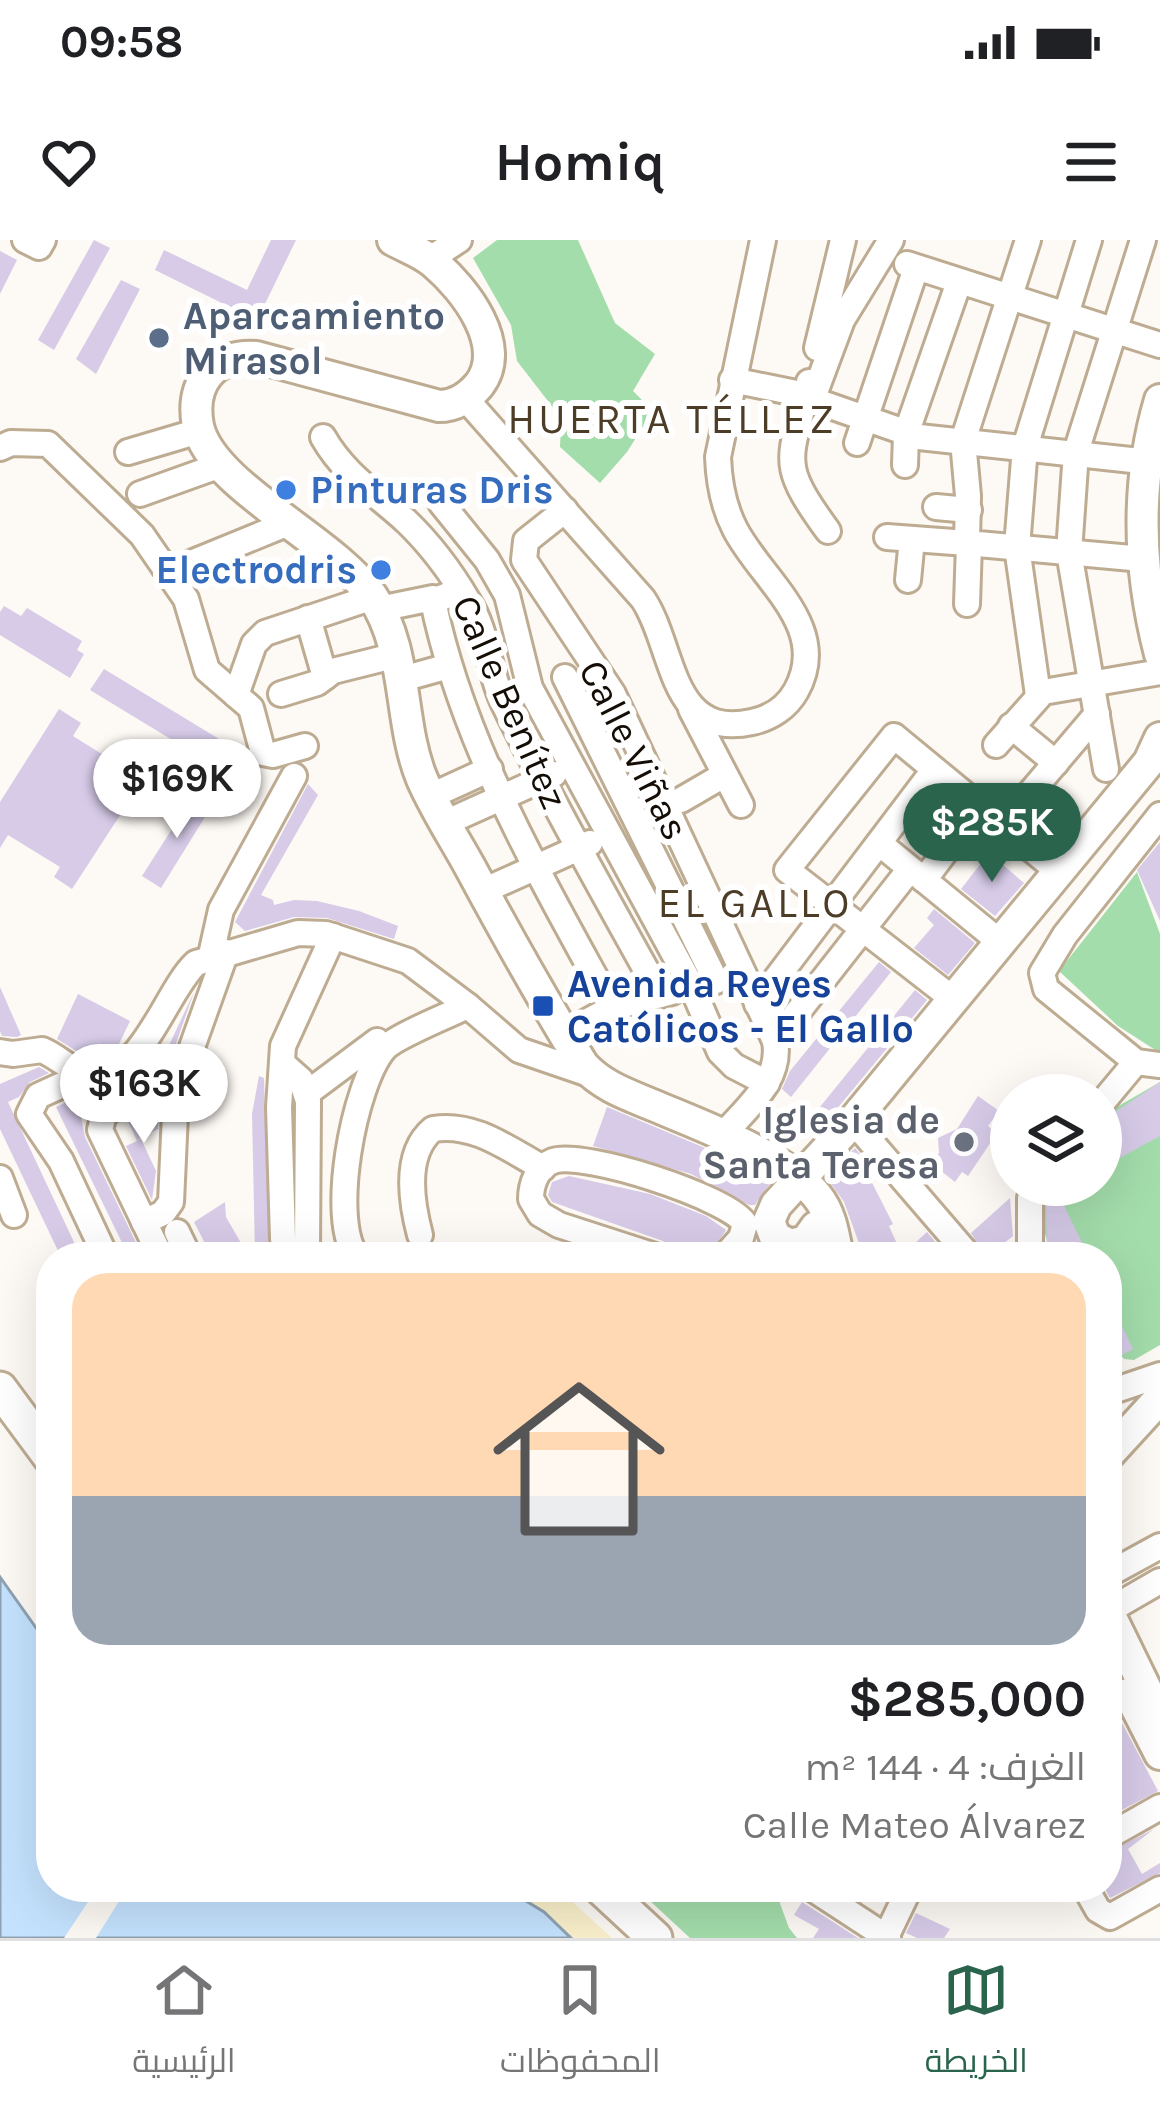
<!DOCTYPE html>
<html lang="ar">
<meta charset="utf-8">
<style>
body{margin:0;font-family:Karla,Cairo,sans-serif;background:#f2f2f2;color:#202124;direction:rtl;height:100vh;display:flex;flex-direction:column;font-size:45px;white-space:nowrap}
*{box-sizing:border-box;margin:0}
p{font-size:39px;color:#757577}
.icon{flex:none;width:66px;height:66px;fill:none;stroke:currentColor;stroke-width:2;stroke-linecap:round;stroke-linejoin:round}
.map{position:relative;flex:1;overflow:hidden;direction:ltr}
.details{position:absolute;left:36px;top:1002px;width:1086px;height:660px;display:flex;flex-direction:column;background:#fff;border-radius:48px;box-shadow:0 12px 48px #0002;direction:rtl}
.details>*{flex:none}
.controls{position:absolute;left:990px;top:834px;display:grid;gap:24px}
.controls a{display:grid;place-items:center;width:132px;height:132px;border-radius:50%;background:#fff;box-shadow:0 12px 48px #0002;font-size:60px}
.price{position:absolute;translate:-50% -102px;padding:0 27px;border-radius:42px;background:#fff;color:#222;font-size:39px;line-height:78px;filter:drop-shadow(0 3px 6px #0008)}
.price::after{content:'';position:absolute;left:50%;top:72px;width:36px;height:27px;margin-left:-18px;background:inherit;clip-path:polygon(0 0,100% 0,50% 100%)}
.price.on{background:#2b644c;color:#fff}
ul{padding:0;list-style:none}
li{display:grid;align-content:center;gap:24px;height:636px;padding:0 36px}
li span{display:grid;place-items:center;height:372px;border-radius:36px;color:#555}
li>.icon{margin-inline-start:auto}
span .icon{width:216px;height:216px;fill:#fffc;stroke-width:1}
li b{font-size:51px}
.status{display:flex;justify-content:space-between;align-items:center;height:84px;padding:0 60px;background:#fff;direction:ltr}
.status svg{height:33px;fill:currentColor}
header{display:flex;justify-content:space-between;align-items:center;height:156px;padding:0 36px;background:#fff;font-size:54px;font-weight:700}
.tabs{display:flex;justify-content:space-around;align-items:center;height:168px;border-top:3px solid #e0e0e0;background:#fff;font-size:33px;color:#757577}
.tabs a{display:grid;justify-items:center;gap:6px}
.tabs .on{color:#2b644c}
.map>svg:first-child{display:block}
.green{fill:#a4ddac}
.sand{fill:#faf0cb}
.water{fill:#c4e2fe;stroke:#8fa2b3;stroke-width:3}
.pier{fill:#fdf9f4}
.building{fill:#d7cbe8}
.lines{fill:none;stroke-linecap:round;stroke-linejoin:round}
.minor-casing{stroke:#beac92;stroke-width:30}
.major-casing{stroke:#beac92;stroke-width:36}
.highway-casing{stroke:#beac92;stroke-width:39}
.minor{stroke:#fff;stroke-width:24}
.major{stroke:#fff;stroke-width:30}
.highway{stroke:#fff;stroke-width:33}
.service-dot{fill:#5c6f8a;stroke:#fff;stroke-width:4.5}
.shop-dot{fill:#3f7fe0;stroke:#fff;stroke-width:4.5}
.transit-dot{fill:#1a4fb4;stroke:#fff;stroke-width:4.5}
.worship-dot{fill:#6b7280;stroke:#fff;stroke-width:4.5}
.labels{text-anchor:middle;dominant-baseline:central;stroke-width:12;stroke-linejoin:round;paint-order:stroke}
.service-label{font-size:39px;font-weight:bold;fill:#4e5e75;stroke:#fff;text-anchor:start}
.shop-label{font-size:39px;font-weight:bold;fill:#366cbe;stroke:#fff;text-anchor:start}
.street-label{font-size:39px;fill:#140d05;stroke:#fff}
.transit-label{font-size:39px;font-weight:bold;fill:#164399;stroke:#fff;text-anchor:start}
.worship-label{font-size:39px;font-weight:bold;fill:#5b616d;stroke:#fff;text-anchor:end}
.neighbourhood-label{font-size:42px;letter-spacing:3px;fill:#4d3d27;stroke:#fff}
</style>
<div class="status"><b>09:58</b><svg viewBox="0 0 49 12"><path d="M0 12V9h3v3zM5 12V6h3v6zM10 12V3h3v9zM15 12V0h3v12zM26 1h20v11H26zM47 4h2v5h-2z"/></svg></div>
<header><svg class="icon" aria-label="menu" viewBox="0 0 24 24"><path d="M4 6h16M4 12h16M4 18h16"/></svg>Homiq<svg class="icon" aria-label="heart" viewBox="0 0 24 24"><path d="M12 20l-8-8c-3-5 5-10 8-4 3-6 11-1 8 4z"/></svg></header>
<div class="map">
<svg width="1160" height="1698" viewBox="0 0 1160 1698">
<rect width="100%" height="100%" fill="#fdf9f4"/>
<g class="green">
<polygon points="497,0 578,0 615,83 655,114 633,151 653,171 627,212 600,243 560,207 561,178 517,121 511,85 473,18"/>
<polygon points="1137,632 1160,694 1160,813 1118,786 1059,731"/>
<polygon points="1160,842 1160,1105 1134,1120 1124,1119 1107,1098 1107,1017 1053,1017 1039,977 1043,945 1101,945 1103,875"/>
<polygon points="635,1647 774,1647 789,1688 797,1698 690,1698"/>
</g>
<polygon class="sand" points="503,1647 556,1647 612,1698 571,1698 544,1672"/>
<polygon class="water" points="0,1337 51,1409 51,1647 503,1647 544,1672 571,1698 0,1698"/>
<polygon class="pier" points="98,1647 128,1647 96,1698 64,1698"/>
<g class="building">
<polygon points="94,0 110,8 54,110 38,100"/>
<polygon points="271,0 296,0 262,70 241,65 238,71 155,30 164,10 247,50"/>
<polygon points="0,11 17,20 0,54"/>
<polygon points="121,40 140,49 96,134 76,119"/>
<polygon points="4,366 21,376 27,368 82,401 77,410 84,414 70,438 0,395 0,372"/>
<polygon points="104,429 247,516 249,521 238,540 90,450"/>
<polygon points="59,469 81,483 73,496 121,526 129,512 152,526 72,649 54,637 60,627 8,595 0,608 0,562"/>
<polygon points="308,544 318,555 261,655 273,660 274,665 294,660 317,661 359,671 398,686 394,699 327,678 294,677 245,691 235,682"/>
<polygon points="195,553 213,564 161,648 142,636"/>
<polygon points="1160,602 1160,681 1137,630"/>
<polygon points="989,613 1024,643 995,676 961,649"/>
<polygon points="934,669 975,703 948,735 914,708 934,685 927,678"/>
<polygon points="879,722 891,732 791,857 782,849 790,831"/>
<polygon points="0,747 21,795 17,797 2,796 0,791"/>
<polygon points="915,750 927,760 826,882 815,873"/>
<polygon points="194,752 165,835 160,833 171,801"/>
<polygon points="78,754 130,781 118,806 101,818 86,817 57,799"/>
<polygon points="39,827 49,833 30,842 19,857 8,862 81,1017 61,1017 0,889 0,844"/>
<polygon points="259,836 264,838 269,1010 255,1014 252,874"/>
<polygon points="1160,842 1160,896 1101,928 1103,880"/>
<polygon points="117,846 95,860 81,877 85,897 143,1017 129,1017 56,867 90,851"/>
<polygon points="978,856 999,871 988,886 997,893 968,936 962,932 955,942 931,923 939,913 938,898 957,889"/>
<polygon points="159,864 158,889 137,900 141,899 156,931 152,960 126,906 137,901 128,881"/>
<polygon points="607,867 710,910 771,942 755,965 749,965 691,934 593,906"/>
<polygon points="855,908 868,924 863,925 893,984 889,986 902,1015 927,992 948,1017 864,1017 844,962 827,938"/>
<polygon points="569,936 650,954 706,976 726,990 708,1017 674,1015 663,1001 552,962 548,955 552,942"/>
<polygon points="1054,945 1089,1017 1047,1017 1046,962"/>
<polygon points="1010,958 1013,996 986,1017 971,993"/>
<polygon points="225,962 226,977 249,1017 212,1017 194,982"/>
<polygon points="1107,1055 1133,1109 1107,1123"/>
<polygon points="1121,1481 1158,1551 1118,1572 1107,1550 1107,1487"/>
<polygon points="1154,1589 1128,1609 1142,1634 1160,1623 1160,1633 1110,1658 1104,1647 1107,1647 1107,1613"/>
<polygon points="802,1662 858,1698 813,1698 819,1689 794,1675"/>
<polygon points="916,1673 950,1689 944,1698 917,1698 906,1693"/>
</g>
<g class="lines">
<defs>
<g id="minor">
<polyline points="25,0 39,7 43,0"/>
<polyline points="891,0 842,80 814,155 816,161 919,197 1160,223"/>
<polyline points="1028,0 963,201 968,256 967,303 1143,319"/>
<polyline points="430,19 459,0"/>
<polyline points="907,24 1160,105"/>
<polyline points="817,108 843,0"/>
<polyline points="732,140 806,155"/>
<path d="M809,142c-19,80 -32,79 19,149"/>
<path d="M465,158l178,201c32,48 26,141 109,123 19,-4 35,-15 44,-31 36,-64 -35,-111 -61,-162 -12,-23 -16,-46 -17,-72l45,-217"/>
<path d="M323,197c21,37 52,56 83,84 24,23 45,51 62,80 20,31 20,70 36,103 48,99 103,195 156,291"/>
<polyline points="857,203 916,28"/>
<polyline points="0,208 11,203 48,204 142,295 186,359 207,430 251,468 263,513 273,515 305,506"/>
<polyline points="128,212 199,191"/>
<polyline points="905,225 906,194 959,42"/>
<polyline points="140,254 221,225"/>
<polyline points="441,263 487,320 507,355 530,448 692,747 720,812 734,826 767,843"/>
<polyline points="936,267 969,270"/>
<path d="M565,270l-39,31 -2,19 89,134 162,347c7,39 -28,66 -51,93"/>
<polyline points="887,297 967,303"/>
<polyline points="169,332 291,282"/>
<polyline points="908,340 912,299"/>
<path d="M461,350l-28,11c30,145 109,278 179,407"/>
<polyline points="967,364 969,304"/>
<polyline points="379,369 433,358"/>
<polyline points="308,378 325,437"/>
<polyline points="565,437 716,741"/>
<polyline points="402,439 449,426"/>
<polyline points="281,454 317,443 333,431 397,415"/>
<polyline points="236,455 254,404 265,393 373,357"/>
<polyline points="1038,455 1017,307 1025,207 1089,0"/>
<polyline points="691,469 741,565"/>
<polyline points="1011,486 1056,523"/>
<polyline points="996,505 1043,452 1160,432"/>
<polyline points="1106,529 1069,312 1076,212 1143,0"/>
<polyline points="431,556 490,529"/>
<polyline points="681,560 724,535"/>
<polyline points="1160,575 1065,695 1042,733 1046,749 1136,822 1160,825"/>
<polyline points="445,583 554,534"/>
<polyline points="1002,586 1097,474"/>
<polyline points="879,603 1000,702"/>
<polyline points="924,640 978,568"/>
<polyline points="483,651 590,603"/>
<polyline points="211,715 221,670 294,536"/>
<polyline points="953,759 787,630 894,496 1059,632"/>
<polyline points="757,764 934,530"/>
<polyline points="564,794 612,768 672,752"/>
<polyline points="775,801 910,629"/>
<path d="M0,812l13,2 29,-4c15,6 28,20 43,24 55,13 80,-83 111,-111l102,-30 28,1 82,27 60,45 51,44 73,25"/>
<polyline points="125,823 138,853 104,874 100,890 161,1017"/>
<polyline points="283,824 301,840 308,861 307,1010 303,1017"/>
<polyline points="86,834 38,856 29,874 61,921 106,1017"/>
<polyline points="306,854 377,801 383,809"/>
<polyline points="1101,864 1136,822"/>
<polyline points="853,881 970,1017"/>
<polyline points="0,938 14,975"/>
<polyline points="144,982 163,973 171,962 176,852 226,712"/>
<polyline points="177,992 189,1017"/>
<path d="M420,995c-9,-34 -16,-82 13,-106 41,-7 75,20 110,39"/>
<polyline points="290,1017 283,999 279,867 283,806 333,696"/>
<path d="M357,1017c-29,-36 -3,-173 27,-208 10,-12 67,-35 84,-43"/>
<path d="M658,1017l-99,-32 -19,-11 -9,-15c0,-15 6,-32 22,-38 29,-11 178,37 192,63"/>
<polyline points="724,1017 741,998 745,984"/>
<polyline points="1030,1017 1030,958 1036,945"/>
<polyline points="1107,1153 1160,1135"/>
<polyline points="1107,1335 1160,1306"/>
<polyline points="1108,1371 1160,1341"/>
<polyline points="1107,1458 1128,1451"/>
<polyline points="1107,1597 1160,1567"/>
<polyline points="810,1647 888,1698"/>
<polyline points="1085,1647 1098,1670 1110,1677 1160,1649"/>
<polyline points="886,1697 910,1647"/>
</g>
<g id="major">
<path d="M393,0c13,7 30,13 41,23 31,26 75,83 45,122 -11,13 -24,21 -40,21l-183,-49c-43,-3 -66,27 -58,69 13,60 135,114 174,170 37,54 26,125 50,183 13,30 32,59 48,88 36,67 73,133 113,198 20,22 46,30 72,41 47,20 130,50 162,90 14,17 17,40 21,61"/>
<path d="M1160,160c-25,85 -22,169 0,254"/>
<polyline points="816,987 806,1001 790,1005 775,997 769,981 776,965 853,881 1149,522 1160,498"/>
<polyline points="1107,1216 1160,1158"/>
<polyline points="1107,1369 1160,1478"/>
<polyline points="1133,1461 1160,1514"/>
</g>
<g id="highway">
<polyline points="0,1149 51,1218"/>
<polyline points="600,1647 655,1698"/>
</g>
</defs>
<use href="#minor" class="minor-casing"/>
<use href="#major" class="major-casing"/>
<use href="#highway" class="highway-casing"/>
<use href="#minor" class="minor"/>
<use href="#major" class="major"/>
<use href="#highway" class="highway"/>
</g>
<circle class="service-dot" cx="159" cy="98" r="12"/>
<g class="shop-dot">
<circle cx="286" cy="250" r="12"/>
<circle cx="381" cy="330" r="12"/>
</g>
<rect class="transit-dot" x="531" y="754" width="24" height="24" rx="6"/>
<circle class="worship-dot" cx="964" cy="902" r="12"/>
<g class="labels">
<g class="service-label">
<text x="183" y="76">Aparcamiento<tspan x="183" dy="45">Mirasol</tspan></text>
</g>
<g class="shop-label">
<text x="310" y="250">Pinturas Dris</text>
<text x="357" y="330" text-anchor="end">Electrodris</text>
</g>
<g class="street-label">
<text transform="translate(510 462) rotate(66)">Calle Benítez</text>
<text transform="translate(634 510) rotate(63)">Calle Viñas</text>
</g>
<g class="transit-label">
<text x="567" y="744">Avenida Reyes<tspan x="567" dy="45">Católicos - El Gallo</tspan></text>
</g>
<g class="worship-label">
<text x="940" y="880">Iglesia de<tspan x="940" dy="45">Santa Teresa</tspan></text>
</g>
<g class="neighbourhood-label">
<text x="672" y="179">HUERTA TÉLLEZ</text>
<text x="755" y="663">EL GALLO</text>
</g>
</g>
</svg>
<div class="controls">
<a><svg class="icon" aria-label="layers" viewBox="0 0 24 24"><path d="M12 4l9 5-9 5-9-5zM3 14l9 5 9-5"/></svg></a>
</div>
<b class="price" style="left:177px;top:601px">$169K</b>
<b class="price on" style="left:992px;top:645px">$285K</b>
<b class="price" style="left:144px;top:906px">$163K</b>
<section class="details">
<ul>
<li><span style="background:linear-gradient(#ffd9b3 60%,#9aa5b1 0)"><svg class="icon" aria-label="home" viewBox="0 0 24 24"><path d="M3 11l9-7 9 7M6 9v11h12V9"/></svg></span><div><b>$285,000</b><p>الغرف: 4 · 144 m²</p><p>Calle Mateo Álvarez</p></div></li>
</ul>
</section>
</div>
<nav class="tabs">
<a class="on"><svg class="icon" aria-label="map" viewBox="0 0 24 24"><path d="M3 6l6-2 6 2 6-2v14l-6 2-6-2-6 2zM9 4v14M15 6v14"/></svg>الخريطة</a>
<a><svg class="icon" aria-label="saved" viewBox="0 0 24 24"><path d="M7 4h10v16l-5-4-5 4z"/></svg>المحفوظات</a>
<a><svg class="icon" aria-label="home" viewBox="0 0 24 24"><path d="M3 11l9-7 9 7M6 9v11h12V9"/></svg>الرئيسية</a>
</nav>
